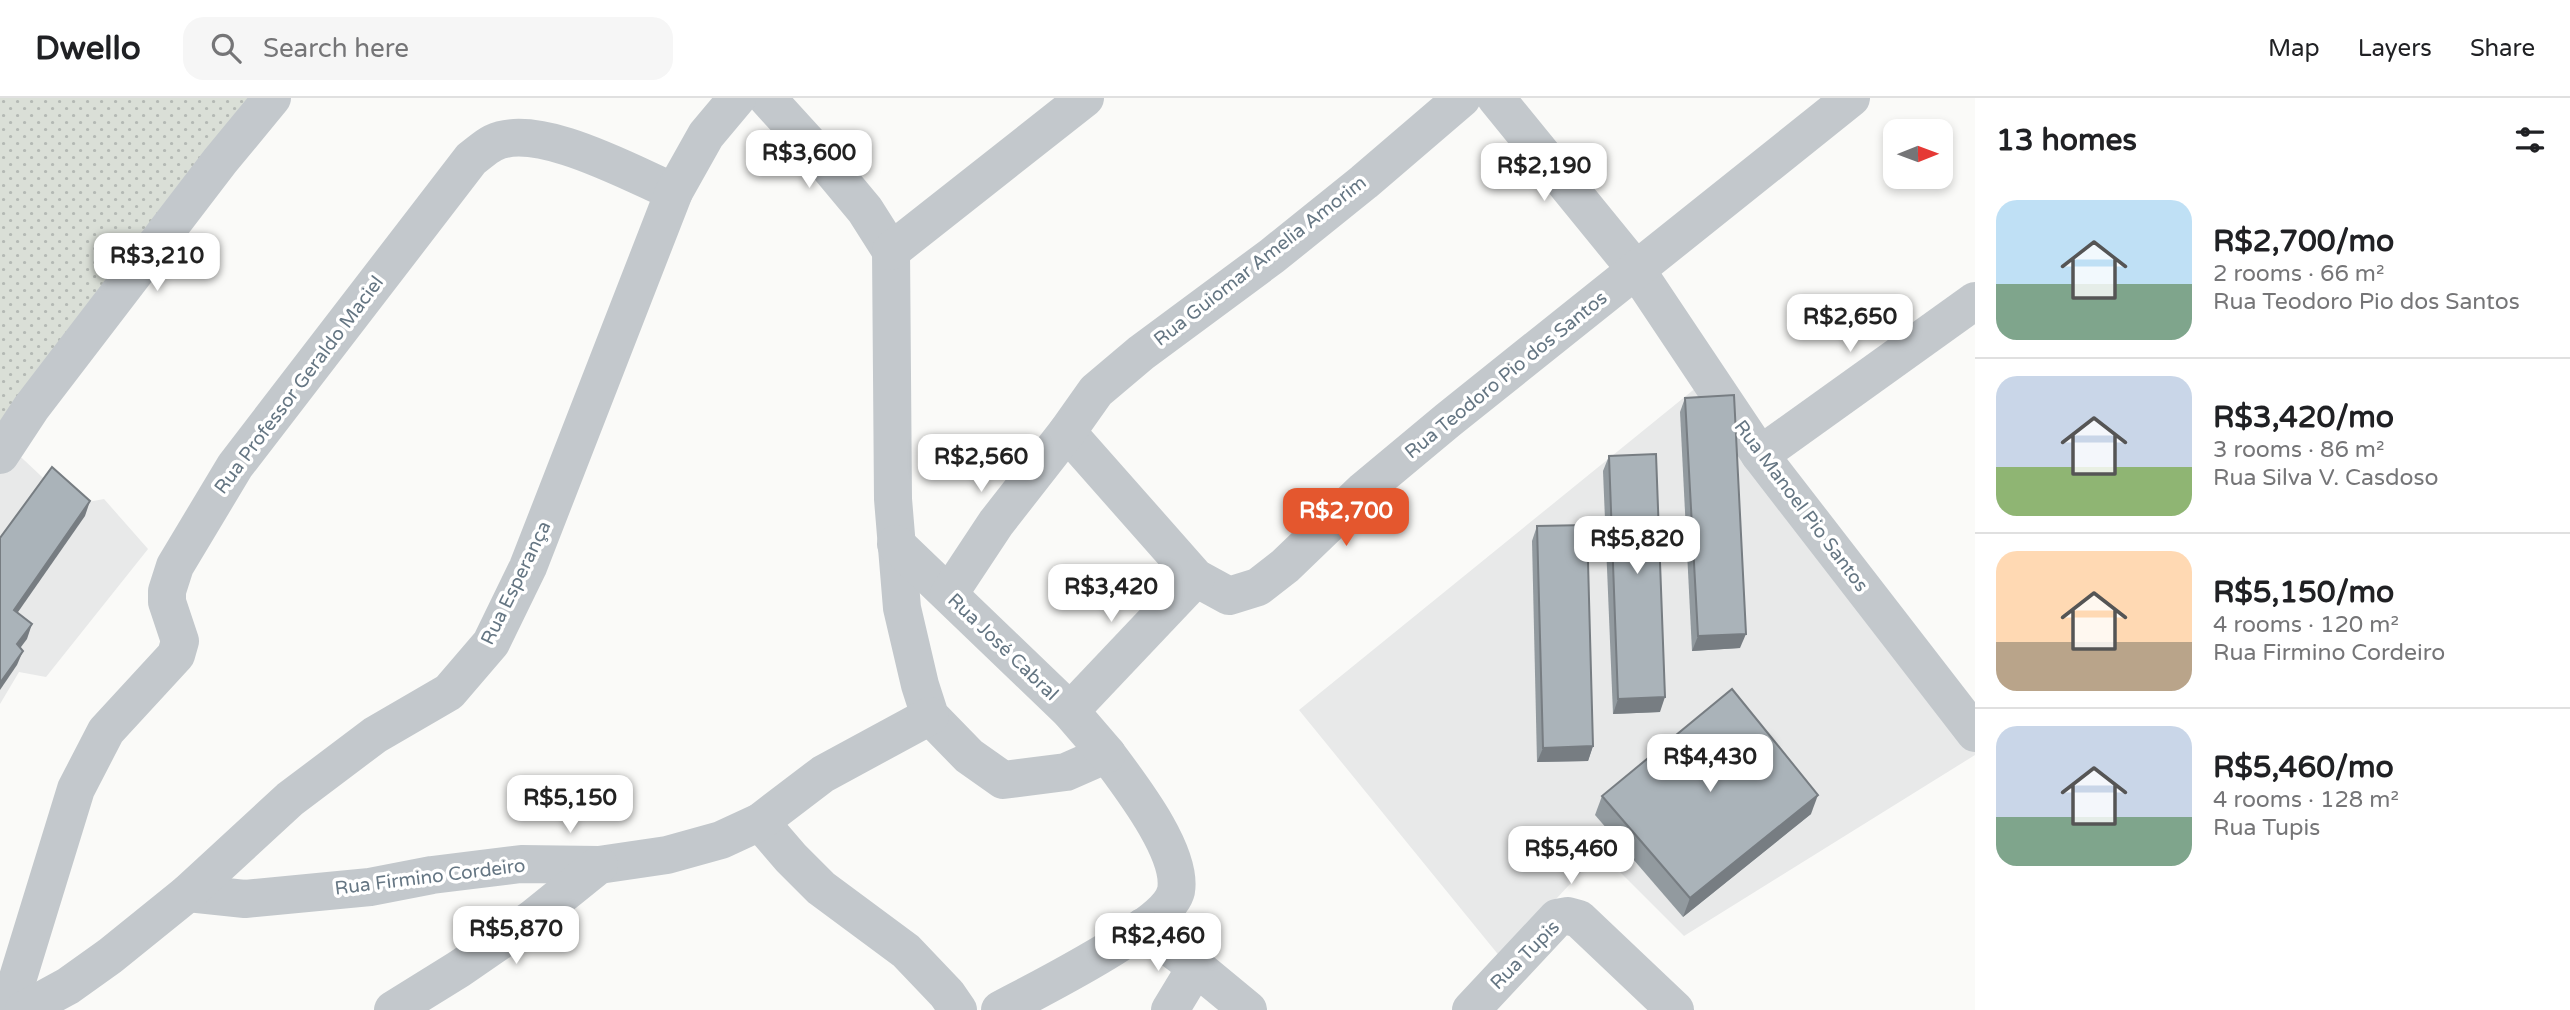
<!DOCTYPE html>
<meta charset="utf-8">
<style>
body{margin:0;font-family:"Varela Round",sans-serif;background:#f6f6f6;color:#202124;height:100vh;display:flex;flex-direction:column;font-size:26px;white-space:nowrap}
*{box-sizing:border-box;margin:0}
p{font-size:23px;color:#757577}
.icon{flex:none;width:38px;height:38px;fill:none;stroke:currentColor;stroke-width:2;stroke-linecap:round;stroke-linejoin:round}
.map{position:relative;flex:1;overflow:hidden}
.side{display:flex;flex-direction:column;background:#fff;width:595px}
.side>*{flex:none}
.needle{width:46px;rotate:89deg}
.fabs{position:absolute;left:1883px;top:21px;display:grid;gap:14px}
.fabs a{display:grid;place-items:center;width:70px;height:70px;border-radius:14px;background:#fff;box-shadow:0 4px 10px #0003;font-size:35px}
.price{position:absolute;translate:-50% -60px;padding:0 16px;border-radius:14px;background:#fff;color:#222;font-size:23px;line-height:46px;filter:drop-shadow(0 2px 4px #0008)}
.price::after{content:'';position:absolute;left:50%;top:42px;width:21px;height:16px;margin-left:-10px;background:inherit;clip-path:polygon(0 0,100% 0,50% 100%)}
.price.active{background:#e4572e;color:#fff}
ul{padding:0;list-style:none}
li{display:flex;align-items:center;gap:21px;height:175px;padding:0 21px}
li+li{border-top:2px solid #e0e0e0}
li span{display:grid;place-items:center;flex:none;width:196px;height:140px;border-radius:21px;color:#555}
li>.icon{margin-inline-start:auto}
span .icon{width:84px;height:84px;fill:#fffc;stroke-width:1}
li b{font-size:30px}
h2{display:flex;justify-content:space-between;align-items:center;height:84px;padding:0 21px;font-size:30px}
header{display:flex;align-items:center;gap:42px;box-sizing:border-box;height:98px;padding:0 35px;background:#fff;border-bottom:2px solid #e0e0e0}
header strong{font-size:33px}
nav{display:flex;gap:38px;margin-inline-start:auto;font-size:24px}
.search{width:490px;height:63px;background:#f6f6f6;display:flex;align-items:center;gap:18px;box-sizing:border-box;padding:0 24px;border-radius:21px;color:#757577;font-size:26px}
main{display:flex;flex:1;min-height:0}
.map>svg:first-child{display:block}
.built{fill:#e8e9e9}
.grass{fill:url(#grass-dots)}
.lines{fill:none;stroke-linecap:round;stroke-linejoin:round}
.minor{stroke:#c3c8cc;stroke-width:38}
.wall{fill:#929a9f}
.shaded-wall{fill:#777d82}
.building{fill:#aab3b9;stroke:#777d82;stroke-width:2}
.labels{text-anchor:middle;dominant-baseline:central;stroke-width:7;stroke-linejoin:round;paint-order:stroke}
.street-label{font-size:19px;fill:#657683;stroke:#fff}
</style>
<header>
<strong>Dwello</strong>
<div class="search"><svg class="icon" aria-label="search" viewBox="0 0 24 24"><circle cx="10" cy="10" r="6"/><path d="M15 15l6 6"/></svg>Search here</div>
<nav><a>Map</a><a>Layers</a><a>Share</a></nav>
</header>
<main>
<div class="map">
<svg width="1975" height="912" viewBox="0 0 1975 912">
<defs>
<pattern id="grass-dots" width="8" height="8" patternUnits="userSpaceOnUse" patternTransform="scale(1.75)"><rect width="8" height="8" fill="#dadfd7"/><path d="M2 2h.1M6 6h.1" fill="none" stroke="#b4b9b4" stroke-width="1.8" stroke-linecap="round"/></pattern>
</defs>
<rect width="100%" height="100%" fill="#fafaf8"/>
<g class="built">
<polygon points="1708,280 1975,646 1975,657 1684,838 1600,754 1501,860 1299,612"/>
<polygon points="8,347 72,407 104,401 148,451 46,579 19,574 0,606 0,357"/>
</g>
<polygon class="grass" points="0,0 272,0 0,357"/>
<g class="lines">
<g class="minor">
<path d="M767,0l53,58 45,54 26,41 2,248 9,109 18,77 10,31 39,40 34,24 63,-8 41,-18c22,30 76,98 69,137 -8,35 -141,100 -176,119"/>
<polyline points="1496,0 1637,173 1760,357 1975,635"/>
<polyline points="891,153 1085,0"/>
<polyline points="1067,334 1196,480 1229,498 1258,489 1285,468 1364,392 1448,322 1851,0"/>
<polyline points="0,357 31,310 220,63 272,0"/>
<polyline points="1760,357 1975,203"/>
<polyline points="896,446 1070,613 1107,656"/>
<polyline points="949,496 996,425 1067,334 1096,293 1141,255 1272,158 1364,84 1462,0"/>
<polyline points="1070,613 1196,480"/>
<polyline points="760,724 791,760 821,790 906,853 947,896 958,912"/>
<polyline points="188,795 245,801 370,789 432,777 521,766 599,767 667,757 721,742 760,724 823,676 930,618"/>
<polyline points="1143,829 1196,869 1248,912"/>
<path d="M8,912l68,-221 30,-58 70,-76 4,-14 -13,-39v-11l8,-25 60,-100 236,-307c7,-5 14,-12 22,-16 44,-22 139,31 181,49"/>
<polyline points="24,912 68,888 110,858 188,795 290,701 375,637 449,594 491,545 528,469 674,94 706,37 737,0"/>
<polyline points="393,912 459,871 532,821 599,767"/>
<polyline points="1170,912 1196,869"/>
<polyline points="1471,912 1557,820 1568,818 1579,821 1675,912"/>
</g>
</g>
<g class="wall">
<polygon points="1685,300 1740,550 1692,553 1680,314"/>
<polygon points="1609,358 1660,614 1613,616 1603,373"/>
<polygon points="1537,428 1593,648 1588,663 1537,664 1532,443"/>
<polygon points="1602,698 1811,716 1683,819 1595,717"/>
</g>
<g class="shaded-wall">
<polygon points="90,403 85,418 9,527 14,512"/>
<polygon points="32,526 27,541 12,561 17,546"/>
<polygon points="1746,536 1740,550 1692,553 1698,538"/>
<polygon points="23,553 17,567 0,592 0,585"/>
<polygon points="1665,599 1660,614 1613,616 1618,601"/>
<polygon points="1593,648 1588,663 1537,664 1543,650"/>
<polygon points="1818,697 1811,716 1683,819 1690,800"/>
</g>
<g class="building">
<polygon points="1734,297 1746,536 1698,538 1685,300"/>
<polygon points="1656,356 1665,599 1618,601 1609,358"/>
<polygon points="52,369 90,403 14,512 32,526 17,546 23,553 0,585 0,440"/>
<polygon points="1587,427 1593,648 1543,650 1537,428"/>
<polygon points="1732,591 1818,697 1690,800 1602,698"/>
</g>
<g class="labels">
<g class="street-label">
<text transform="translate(1260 163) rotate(-38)">Rua Guiomar Amelia Amorim</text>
<text transform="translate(1506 277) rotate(-39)">Rua Teodoro Pio dos Santos</text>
<text transform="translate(299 287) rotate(-53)">Rua Professor Geraldo Maciel</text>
<text transform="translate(1801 408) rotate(53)">Rua Manoel Pio Santos</text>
<text transform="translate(516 485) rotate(-64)">Rua Esperança</text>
<text transform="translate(1003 549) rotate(44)">Rua José Cabral</text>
<text transform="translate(430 779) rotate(-7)">Rua Firmino Cordeiro</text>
<text transform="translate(1525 857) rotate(-45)">Rua Tupis</text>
</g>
</g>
</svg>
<div class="fabs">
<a><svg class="needle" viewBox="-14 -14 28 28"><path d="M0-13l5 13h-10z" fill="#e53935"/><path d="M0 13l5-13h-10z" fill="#757577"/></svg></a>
</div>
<b class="price" style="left:809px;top:92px">R$3,600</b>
<b class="price" style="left:1544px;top:105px">R$2,190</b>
<b class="price" style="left:157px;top:195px">R$3,210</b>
<b class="price" style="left:1850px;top:256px">R$2,650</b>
<b class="price" style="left:981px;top:396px">R$2,560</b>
<b class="price active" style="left:1346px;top:450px">R$2,700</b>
<b class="price" style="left:1637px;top:478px">R$5,820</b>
<b class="price" style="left:1111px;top:526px">R$3,420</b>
<b class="price" style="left:1710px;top:696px">R$4,430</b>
<b class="price" style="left:570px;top:737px">R$5,150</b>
<b class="price" style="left:1571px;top:788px">R$5,460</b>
<b class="price" style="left:516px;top:868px">R$5,870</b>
<b class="price" style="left:1158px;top:875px">R$2,460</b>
</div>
<section class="side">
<h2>13 homes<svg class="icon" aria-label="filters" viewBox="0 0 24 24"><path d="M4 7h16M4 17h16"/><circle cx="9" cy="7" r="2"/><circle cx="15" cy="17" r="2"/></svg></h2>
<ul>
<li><span style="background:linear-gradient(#bfe0f5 60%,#7fa58c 0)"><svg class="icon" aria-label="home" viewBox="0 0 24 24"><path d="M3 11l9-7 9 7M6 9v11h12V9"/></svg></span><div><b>R$2,700/mo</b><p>2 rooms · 66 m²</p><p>Rua Teodoro Pio dos Santos</p></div></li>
<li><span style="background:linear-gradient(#c9d6e8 65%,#8fb573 0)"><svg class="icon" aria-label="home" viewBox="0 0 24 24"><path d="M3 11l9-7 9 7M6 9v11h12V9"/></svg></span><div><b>R$3,420/mo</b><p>3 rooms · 86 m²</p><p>Rua Silva V. Casdoso</p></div></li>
<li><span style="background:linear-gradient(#ffd9b3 65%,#b9a48a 0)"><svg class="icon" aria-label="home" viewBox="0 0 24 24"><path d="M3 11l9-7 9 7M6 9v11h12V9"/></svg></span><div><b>R$5,150/mo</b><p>4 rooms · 120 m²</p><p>Rua Firmino Cordeiro</p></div></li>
<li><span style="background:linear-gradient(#c9d6e8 65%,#7fa58c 0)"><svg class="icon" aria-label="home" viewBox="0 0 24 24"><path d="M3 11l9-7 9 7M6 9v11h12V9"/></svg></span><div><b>R$5,460/mo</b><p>4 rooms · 128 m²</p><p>Rua Tupis</p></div></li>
</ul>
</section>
</main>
